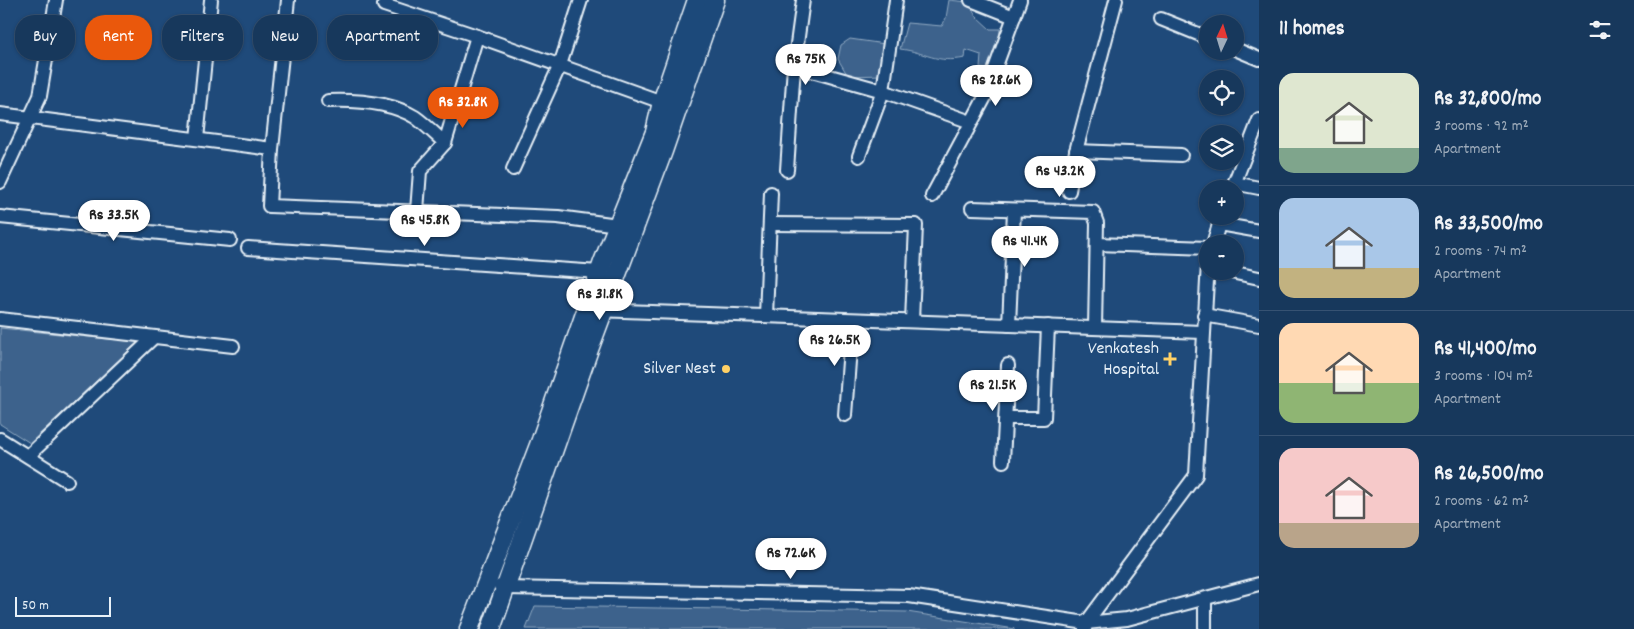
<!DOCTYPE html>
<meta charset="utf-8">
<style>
body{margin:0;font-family:Dekko,sans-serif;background:#244365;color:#f1f3f6;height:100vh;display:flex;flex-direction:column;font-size:19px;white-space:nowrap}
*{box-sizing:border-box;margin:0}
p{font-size:16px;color:#9eacbb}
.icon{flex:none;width:28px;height:28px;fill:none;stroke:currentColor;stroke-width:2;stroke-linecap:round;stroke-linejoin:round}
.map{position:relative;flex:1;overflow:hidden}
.side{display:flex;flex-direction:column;background:#17385c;width:375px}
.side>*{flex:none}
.top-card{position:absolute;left:15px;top:15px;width:475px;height:45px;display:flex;gap:10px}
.needle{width:32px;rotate:4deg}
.tools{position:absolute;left:1199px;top:15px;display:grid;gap:10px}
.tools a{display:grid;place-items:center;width:45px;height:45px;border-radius:50%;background:#17385c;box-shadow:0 1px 4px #0004,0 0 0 1px #365272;font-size:25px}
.scale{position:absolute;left:15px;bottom:12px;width:96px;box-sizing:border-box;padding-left:5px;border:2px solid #e8f1f8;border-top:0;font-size:14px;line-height:18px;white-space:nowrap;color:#e8f1f8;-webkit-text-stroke:4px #1f4a7a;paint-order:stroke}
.price{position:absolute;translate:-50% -42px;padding:0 11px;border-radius:18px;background:#fff;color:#222;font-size:16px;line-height:32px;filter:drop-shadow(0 1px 2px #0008)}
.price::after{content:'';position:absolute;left:50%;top:30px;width:15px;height:11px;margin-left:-8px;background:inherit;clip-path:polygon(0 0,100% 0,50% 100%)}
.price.current{background:#ea580c;color:#fff}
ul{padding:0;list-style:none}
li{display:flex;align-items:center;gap:15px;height:125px;padding:0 20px}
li+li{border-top:1px solid #365272}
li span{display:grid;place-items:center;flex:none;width:140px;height:100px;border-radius:15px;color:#555}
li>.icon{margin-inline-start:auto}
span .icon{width:60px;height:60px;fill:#fffc;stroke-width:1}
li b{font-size:21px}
h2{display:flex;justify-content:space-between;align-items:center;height:60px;padding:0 20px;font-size:21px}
.tag{padding:0 18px;border-radius:20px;background:#17385c;box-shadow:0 1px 4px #0004,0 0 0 1px #365272;font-size:18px;line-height:45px}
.tag.current{background:#ea580c;color:#fff}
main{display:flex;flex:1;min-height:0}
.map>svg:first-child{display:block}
.green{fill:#3c628c;stroke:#92aac2}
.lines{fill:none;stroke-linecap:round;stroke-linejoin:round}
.minor-casing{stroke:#e8f1f8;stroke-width:16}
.secondary-casing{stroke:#e8f1f8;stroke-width:21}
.minor{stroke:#1f4a7a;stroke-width:12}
.secondary{stroke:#1f4a7a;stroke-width:18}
.poi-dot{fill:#ffd166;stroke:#1f4a7a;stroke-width:2}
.labels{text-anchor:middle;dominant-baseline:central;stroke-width:4.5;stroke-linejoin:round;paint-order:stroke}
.poi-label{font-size:18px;fill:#e8f1f8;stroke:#1f4a7a;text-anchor:end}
</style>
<main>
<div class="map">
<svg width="1259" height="629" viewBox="0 0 1259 629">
<rect width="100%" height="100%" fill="#1f4a7a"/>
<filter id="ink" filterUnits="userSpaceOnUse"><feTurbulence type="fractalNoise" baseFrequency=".02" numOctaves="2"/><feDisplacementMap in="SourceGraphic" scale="10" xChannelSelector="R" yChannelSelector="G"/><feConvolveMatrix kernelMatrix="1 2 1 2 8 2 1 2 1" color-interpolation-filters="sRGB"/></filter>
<g filter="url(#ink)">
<g class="green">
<path d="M949,0l19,2 9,15 13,12h10l-3,25 -6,15 -11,-1 1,-13 -15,-5 -1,8c-29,6 -39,-6 -65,-9l7,-26 35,3 4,-8z"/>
<polygon points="850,39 885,44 882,75 848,76 838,59 841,45"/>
<polygon points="0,328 138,342 30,443 0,424"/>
<polygon points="535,606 907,612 1015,629 526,629"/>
</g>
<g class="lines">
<defs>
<g id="minor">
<polyline points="288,0 272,149 269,206 558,217 618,225"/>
<polyline points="386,0 384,5 477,36 662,102"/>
<polyline points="971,0 1014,17"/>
<polyline points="1161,19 1208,38"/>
<polyline points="1235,49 1259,59"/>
<polyline points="794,66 883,91 971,122"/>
<path d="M328,101c28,-1 62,1 87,16 10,7 20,17 30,26"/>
<polyline points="0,114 272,149"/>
<polyline points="197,139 211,0"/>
<polyline points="1076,151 1181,155"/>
<polyline points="859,156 883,91 896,0"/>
<polyline points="513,169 560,65 581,0"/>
<polyline points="787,170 794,66 803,0"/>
<polyline points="0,182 40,96 56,0"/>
<polyline points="1234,183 1259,188"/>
<polyline points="1232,189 1259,120"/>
<polyline points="1069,191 1076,151 1116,0"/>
<polyline points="932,196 984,99 1020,0"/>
<polyline points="972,208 1093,212 1097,223 1095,328"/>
<polyline points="417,211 420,171 445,143 477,36"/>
<polyline points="0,217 230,240"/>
<polyline points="770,224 916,225 912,321"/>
<polyline points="1219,224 1259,231"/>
<polyline points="1097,244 1208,248"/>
<polyline points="1213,244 1221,218"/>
<polyline points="248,248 599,272"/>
<polyline points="1226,271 1259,278"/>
<polyline points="596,310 1203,332"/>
<polyline points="1204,315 1259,325"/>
<polyline points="766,316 771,193"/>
<polyline points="0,319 233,346"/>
<polyline points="1009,325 1014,210"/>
<polyline points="845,415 852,321"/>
<polyline points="1007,418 1044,418 1048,326"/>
<polyline points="0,439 67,481"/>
<polyline points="28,456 154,337"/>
<polyline points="1003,461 1008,365"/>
<polyline points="500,586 506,588 909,596 1086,623 1127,619 1259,584"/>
<polyline points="1205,599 1205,629"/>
<polyline points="1085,629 1086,623 1196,475 1208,263"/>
</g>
<g id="secondary">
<polyline points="469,629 541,440 603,262 655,132 662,102 697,0"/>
<polyline points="491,629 588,352 663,151 715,0"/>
</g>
</defs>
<use href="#minor" class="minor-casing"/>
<use href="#secondary" class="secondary-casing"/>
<use href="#minor" class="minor"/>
<use href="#secondary" class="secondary"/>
</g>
</g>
<g class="poi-dot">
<path d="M1167.5 351.5h5v5h5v5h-5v5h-5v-5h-5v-5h5z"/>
<circle cx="726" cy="369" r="5"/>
</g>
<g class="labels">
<g class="poi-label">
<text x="1159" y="349">Venkatesh<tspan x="1159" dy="21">Hospital</tspan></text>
<text x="716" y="369">Silver Nest</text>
</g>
</g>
</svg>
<div class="tools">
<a><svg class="needle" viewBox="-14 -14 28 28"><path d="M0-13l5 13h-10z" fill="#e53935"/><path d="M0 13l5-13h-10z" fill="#9eacbb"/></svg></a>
<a><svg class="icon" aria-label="locate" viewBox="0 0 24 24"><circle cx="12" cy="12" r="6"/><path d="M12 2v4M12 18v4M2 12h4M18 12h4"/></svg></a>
<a><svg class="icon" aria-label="layers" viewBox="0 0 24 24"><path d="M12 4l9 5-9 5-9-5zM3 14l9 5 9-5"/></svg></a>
<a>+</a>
<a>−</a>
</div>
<div class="scale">50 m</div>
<b class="price" style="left:806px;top:86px">Rs 75K</b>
<b class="price" style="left:996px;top:107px">Rs 28.6K</b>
<b class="price current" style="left:463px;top:129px">Rs 32.8K</b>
<b class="price" style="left:1060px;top:198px">Rs 43.2K</b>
<b class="price" style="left:114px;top:242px">Rs 33.5K</b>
<b class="price" style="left:425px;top:247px">Rs 45.8K</b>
<b class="price" style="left:1025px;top:268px">Rs 41.4K</b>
<b class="price" style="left:600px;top:321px">Rs 31.8K</b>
<b class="price" style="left:835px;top:367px">Rs 26.5K</b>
<b class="price" style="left:993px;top:412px">Rs 21.5K</b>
<b class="price" style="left:791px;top:580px">Rs 72.6K</b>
<div class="top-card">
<a class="tag">Buy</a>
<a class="tag current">Rent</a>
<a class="tag">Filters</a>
<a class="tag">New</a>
<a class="tag">Apartment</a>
</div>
</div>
<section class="side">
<h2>11 homes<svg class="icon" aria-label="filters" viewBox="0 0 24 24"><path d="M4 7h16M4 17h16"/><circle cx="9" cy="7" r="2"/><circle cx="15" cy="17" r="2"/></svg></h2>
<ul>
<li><span style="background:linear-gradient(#dfe7d0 75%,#7fa58c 0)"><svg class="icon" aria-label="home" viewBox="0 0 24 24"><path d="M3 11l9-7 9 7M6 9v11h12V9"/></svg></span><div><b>Rs 32,800/mo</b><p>3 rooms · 92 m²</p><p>Apartment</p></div></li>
<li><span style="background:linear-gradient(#a9c7e8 70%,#c2b280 0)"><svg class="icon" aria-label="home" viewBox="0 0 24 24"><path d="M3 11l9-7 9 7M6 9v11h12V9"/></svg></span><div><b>Rs 33,500/mo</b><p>2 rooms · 74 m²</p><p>Apartment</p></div></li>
<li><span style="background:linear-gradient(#ffd9b3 60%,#8fb573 0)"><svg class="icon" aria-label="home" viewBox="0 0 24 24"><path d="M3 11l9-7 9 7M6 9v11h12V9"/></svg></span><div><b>Rs 41,400/mo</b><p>3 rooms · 104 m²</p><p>Apartment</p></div></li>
<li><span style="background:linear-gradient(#f6c9c9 75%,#b9a48a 0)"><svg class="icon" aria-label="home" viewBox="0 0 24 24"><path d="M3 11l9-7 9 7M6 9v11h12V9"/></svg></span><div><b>Rs 26,500/mo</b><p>2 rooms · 62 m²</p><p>Apartment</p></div></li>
</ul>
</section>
</main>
